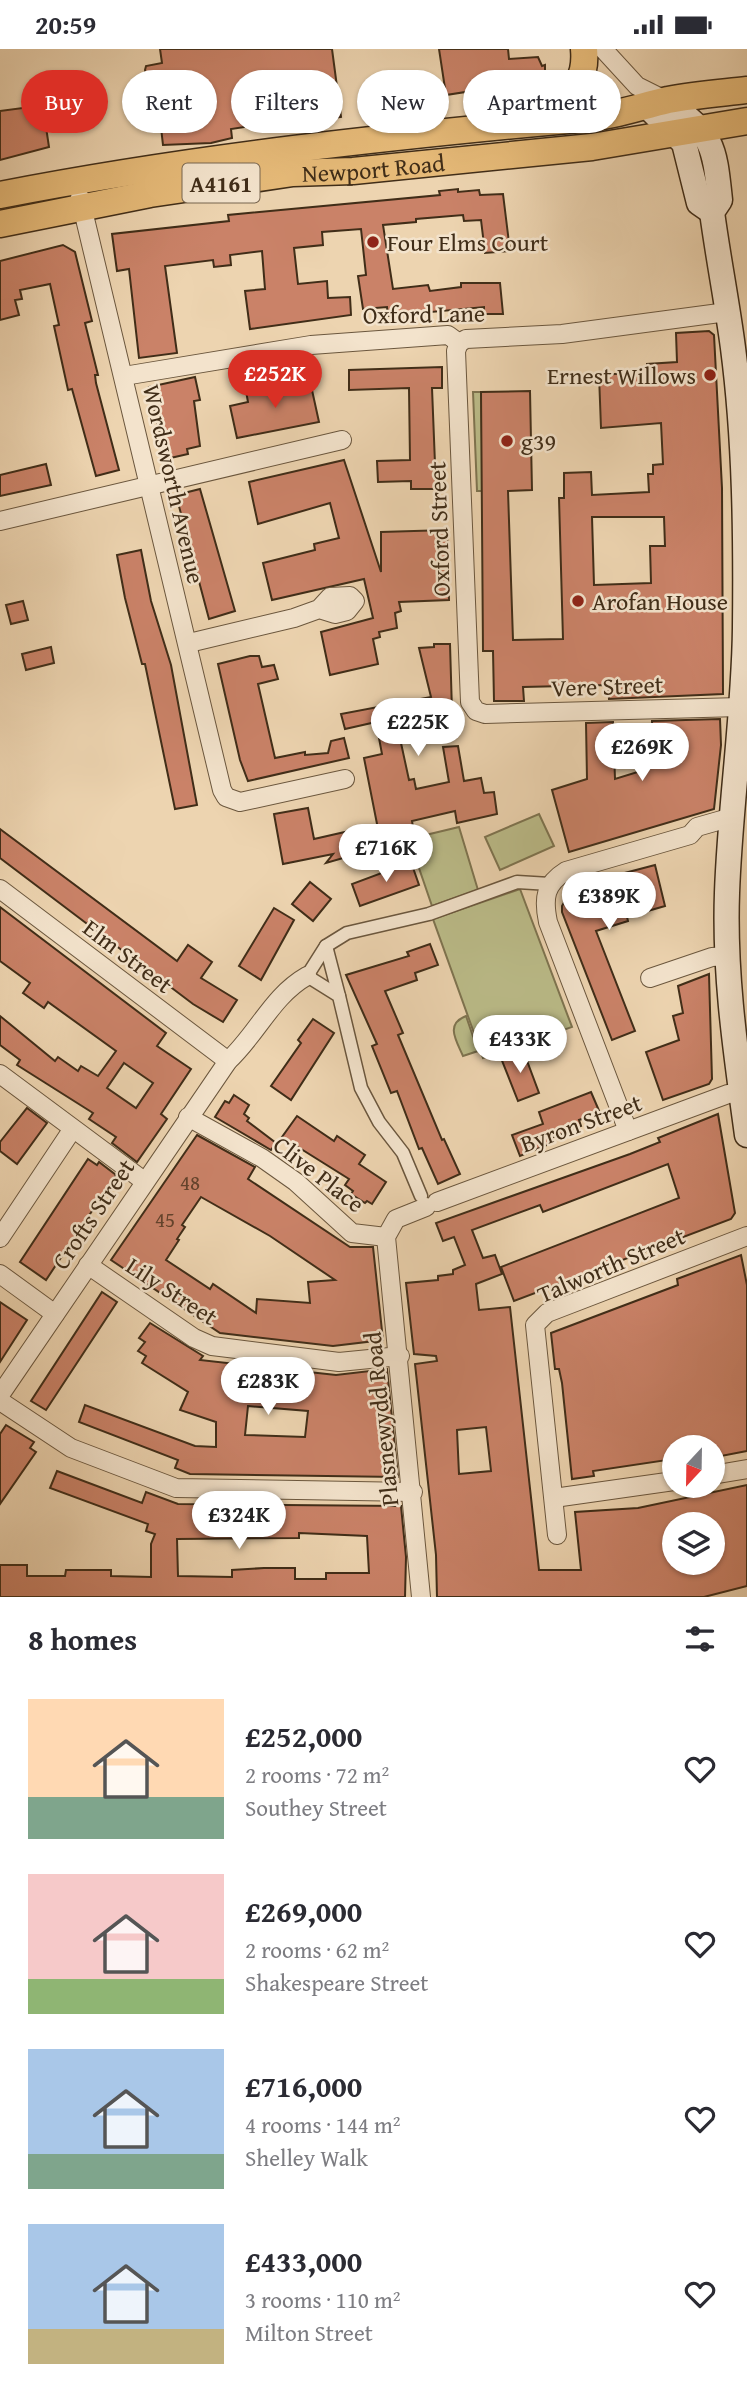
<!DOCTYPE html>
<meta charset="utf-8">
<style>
body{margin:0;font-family:"Gentium Book Plus",serif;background:#f7f7f7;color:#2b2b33;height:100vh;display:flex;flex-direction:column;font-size:26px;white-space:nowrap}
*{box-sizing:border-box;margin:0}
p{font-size:23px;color:#7c7c81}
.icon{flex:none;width:38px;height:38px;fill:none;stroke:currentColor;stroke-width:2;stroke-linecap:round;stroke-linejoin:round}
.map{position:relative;height:1548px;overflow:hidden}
.sheet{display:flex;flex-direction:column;background:#fff;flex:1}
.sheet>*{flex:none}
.banner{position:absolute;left:21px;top:21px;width:705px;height:63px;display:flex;gap:14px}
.needle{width:46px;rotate:202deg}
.fabs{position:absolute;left:662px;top:1386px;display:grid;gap:14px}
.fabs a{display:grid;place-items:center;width:63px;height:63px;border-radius:50%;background:#fff;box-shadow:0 2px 5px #0004;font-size:35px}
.price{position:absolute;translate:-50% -60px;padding:0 16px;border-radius:24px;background:#fff;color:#222;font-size:23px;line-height:46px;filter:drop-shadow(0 2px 4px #0008)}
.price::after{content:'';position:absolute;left:50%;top:42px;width:21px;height:16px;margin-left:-10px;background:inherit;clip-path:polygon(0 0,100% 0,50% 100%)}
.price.current{background:#d93025;color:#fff}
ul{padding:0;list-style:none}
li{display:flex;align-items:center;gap:21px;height:175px;padding:0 28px}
li span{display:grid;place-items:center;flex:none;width:196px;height:140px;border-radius:0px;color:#555}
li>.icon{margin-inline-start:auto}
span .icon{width:84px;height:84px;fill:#fffc;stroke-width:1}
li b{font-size:30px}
h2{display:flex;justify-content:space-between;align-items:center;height:84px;padding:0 28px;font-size:30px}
.pill{padding:0 24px;border-radius:32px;background:#fff;box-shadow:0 2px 5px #0004;font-size:24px;line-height:63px}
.pill.current{background:#d93025;color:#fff}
.status{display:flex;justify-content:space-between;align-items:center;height:49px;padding:0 35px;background:#fff;direction:ltr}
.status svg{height:19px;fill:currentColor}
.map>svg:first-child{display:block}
.green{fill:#bbbc89;stroke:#7e7450;stroke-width:2}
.building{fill:#ca8268;stroke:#402d18;stroke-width:2;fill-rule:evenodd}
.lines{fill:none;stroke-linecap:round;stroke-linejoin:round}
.pedestrian-casing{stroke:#6b573e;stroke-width:15}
.minor-casing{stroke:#6b573e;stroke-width:20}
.secondary-casing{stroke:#402d18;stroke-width:27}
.primary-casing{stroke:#402d18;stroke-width:29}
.pedestrian{stroke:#f3e3cc;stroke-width:12}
.minor{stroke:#f3e3cc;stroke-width:18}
.secondary{stroke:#f3e3cc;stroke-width:24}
.primary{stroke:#e6ba78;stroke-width:26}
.poi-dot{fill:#8f2418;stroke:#f3e3cc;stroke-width:2.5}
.labels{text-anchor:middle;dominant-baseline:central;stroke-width:5;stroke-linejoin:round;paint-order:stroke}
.number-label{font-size:21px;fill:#62422c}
.shield{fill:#f3e3cc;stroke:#76644e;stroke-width:2}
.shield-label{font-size:23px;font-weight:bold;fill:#402d18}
.street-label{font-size:24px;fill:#402d18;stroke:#f3e3cc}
.poi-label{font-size:24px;fill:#402d18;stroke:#f3e3cc;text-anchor:start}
</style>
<div class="status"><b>20:59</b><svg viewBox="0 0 49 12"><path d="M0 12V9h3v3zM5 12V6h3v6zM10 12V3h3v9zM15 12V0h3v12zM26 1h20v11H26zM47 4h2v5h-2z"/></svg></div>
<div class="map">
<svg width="747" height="1548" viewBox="0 0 747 1548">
<rect width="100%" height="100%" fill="#edd4b0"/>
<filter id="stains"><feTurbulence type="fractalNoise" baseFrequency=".00286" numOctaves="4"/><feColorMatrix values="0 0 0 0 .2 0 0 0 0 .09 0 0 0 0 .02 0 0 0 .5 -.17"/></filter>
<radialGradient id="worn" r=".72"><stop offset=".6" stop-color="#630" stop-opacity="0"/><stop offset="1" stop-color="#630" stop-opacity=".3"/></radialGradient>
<g class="green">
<polygon points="436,34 437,42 396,48 395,39 414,39"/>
<polygon points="438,47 439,51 446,50 447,55 396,62 395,53 424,52 424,49"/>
<polygon points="473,343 481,343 483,442 477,442"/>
<polygon points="539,765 554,797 500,821 485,788"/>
<polygon points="459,778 478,841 432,857 409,790"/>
<polygon points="520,840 572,978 483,1009 433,870"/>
<path d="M466,967l12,35 -15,5c-7,-16 -18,-32 3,-40z"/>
</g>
<g class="building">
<polygon points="160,0 332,0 341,68 306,73 306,69 231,80 232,89 211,94 163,96 157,43 149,44 145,21 146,17 162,14"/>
<polygon points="439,0 508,0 509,10 538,8 542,17 545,16 545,37 505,43 506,50 493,52 491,39 446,46"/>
<polygon points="30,58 31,61 43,58 49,98 0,111 0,62"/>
<polygon points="458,140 458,143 479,141 480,146 503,145 510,202 485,204 481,171 464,172 463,166 416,170 416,173 383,176 393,240 428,236 430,242 461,238 461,234 500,234 503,265 484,265 484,258 388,267 387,258 363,260 358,227 366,226 361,180 322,183 323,196 294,199 298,235 327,232 328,249 350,248 351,266 250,280 245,242 265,240 262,202 230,206 231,216 214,218 213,211 165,217 177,304 139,309 129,220 117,222 112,185 229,172 228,166 440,146 439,142"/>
<polygon points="63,196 75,203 92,272 85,274 98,326 95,326 96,334 119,421 96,427 72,340 68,341 54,277 59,276 50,235 20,241 22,250 15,251 19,266 0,271 0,212"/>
<path d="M709,282l5,4 8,153 1,206 -114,5 -1,-14 -85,2 1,14h-30l-1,-50h-10l-2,-259 49,-1 2,99 -24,1 5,149 50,-1 -4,-141h5v-25l27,-1 1,23 57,-3 -1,-18h5v-9l10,-1 -2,-41 -60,5 -2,-53 48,-3v-8l30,-2 -1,-29zM592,468h72l1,29h-15l1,37 -57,2z"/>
<polygon points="442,318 442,339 432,339 436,440 411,440 411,432 378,433 377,412 410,411 409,339 349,341 349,321"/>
<polygon points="195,328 200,351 194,352 200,397 187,400 188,405 166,410 149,338"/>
<polygon points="310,332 319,373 237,389 230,357 248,353 246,342 267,338 268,342"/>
<polygon points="344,411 381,523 381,483 447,481 449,551 399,553 401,562 395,564 397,579 379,583 380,588 373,590 378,615 330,626 321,583 373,569 364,530 272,551 263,514 315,501 314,495 339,489 330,454 258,475 249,433"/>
<polygon points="46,415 51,436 0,447 0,426"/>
<polygon points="200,440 235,562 209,570 176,446"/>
<polygon points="141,501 151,552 171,616 197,756 175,760 145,615 142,615 125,549 117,506"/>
<polygon points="23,552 28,571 11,575 6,556"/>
<polygon points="434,595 450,595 452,662 414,663 419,690 401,694 409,731 414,730 416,740 449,733 443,698 458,697 464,732 481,729 484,744 494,743 497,765 457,774 455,762 412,772 413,778 379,785 364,709 382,705 376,673 345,680 341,665 431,648 419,599 434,598"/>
<polygon points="51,598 54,614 26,621 22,605"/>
<polygon points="250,607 259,607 262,618 274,616 278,630 258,635 275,709 305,703 305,706 328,704 331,692 344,689 349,709 248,732 240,711 218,615"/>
<polygon points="720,670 721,696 714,760 569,803 552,741 587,730 586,674 613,673 615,730 654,718 652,672"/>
<polygon points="308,759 314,790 358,780 364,803 326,814 333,805 283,815 274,765"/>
<polygon points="0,780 177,912 188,896 212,913 201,929 237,951 223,973 193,955 0,809"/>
<polygon points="411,813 419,836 360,857 352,835"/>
<polygon points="655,816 665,857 627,868 628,872 596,882 635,982 612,991 562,863 562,857 571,841 579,836"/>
<polygon points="310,833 331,850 313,872 292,855"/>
<path d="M0,858l166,126 -9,13 34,23 -30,45 6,5 -30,43 -25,-19 4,-6 -27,-18 4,-6 -76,-48 3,-5 -20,-15v-29l55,45 3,-4 20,14 3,-5 17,10 18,-25 -68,-49 -4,6 -21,-15 7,-10 -30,-22zM124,1014l29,20 -17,25 -29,-20z"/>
<polygon points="274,859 294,871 261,931 239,917"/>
<polygon points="430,895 438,916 415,924 417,931 385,942 403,984 398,986 442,1091 444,1090 460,1125 438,1135 422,1099 419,1100 397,1042 391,1044 372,997 377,995 346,926 409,907 407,903"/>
<polygon points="709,925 712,1030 709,1035 663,1051 646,1003 679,991 673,967 683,964 678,937"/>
<polygon points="313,970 334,984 291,1051 271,1037 301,994 298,991"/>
<polygon points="523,1001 539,1044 518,1052 501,1009"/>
<polygon points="591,1043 600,1064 579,1071 581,1077 551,1089 552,1094 520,1107 512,1086 543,1075 539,1063"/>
<polygon points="234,1046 249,1056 244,1065 249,1069 247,1072 276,1094 271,1101 215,1068 225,1052 229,1054"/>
<polygon points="27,1059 47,1074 17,1115 0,1102 0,1093"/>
<path d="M718,1065l17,99 -4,6 -217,82 -13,-34 178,-69 -11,-34 -125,48 -3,-7 -68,25 11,28 12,-3 7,19 -26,10 3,26 31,-3 29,263h42l-6,-58 63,-4 109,-23v101l-43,11h-267l-1,-42 -21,-191 22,-3 -1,-5 -22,-2 -8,-71 32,-3v-4l15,-2v-4l12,-5 -11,-28 -11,4 -7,-18 194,-69 30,-12 -2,-4zM486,1378l5,44 -32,3 -2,-44zM674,1475h38v39h-38z"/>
<polygon points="297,1067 334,1092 337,1087 365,1106 359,1115 386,1133 372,1155 367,1152 365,1154 351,1145 353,1142 345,1136 349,1130 282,1088"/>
<path d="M197,1086l58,32 -7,12 102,68h23l10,93 -50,6 -113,-13 -109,-73zM201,1148l69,39 65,44 -27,2 2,21 -53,-4 -1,14 -43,-29 -3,5 -44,-29 13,-20 -2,-1 8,-12 -3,-2z"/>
<polygon points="88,1110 97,1116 99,1113 116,1126 46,1231 20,1213"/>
<polygon points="741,1206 747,1236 747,1402 716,1408 712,1405 712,1398 674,1398 674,1410 593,1422 594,1427 572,1430 562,1334 559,1320 555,1320 551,1284 678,1236 677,1230"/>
<polygon points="102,1243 117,1253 46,1361 31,1352"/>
<polygon points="0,1253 27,1271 0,1313"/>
<path d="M150,1274l53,33 -3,4 136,15 51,-6 11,108 -208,-3 -15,-6 3,-8 -99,-38 6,-17 110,41 21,1v-25l-36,-12 8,-18 -46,-29 4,-7 -8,-5 7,-9 -6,-4zM248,1357l60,5 -3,26 -60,-2z"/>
<polygon points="6,1376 34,1393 30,1399 36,1403 0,1455 0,1385"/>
<path d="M57,1422l85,32 4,-11 32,12 223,2 5,51 -1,40h-405v-32h27v11h38l1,-6h45v6l40,1v-33l4,-10 -9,-3 2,-7 -98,-36zM299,1484l68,3 2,37h-43v6h-31v-11h-31l-32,2v7l-54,-1 -1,-37 122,-1z"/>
</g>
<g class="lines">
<defs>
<g id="pedestrian">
<polyline points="326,897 339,947"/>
<polyline points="421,1147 403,1104 379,1073 361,1039 339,947 307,927 326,897 347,884 429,865 517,833 550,835"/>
</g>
<g id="minor">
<polyline points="603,0 637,37 667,52"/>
<polyline points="80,149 222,741 226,748 240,753 345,730"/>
<polyline points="459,294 456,302 470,653 476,662 485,665 740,658"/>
<polyline points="459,294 466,290 562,285 727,263"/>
<polyline points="124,327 311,296 448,286 459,294"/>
<polyline points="0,472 342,391"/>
<polyline points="189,594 294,569 319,560 330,548 350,547 355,552 347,562 335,565 319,560"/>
<polyline points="0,840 228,1012"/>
<polyline points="650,929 712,908 727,907"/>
<polyline points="0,1025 144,1132"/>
<polyline points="188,1068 262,1109 296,1133 352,1184 386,1188"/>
<path d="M628,1082l-80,-209c-5,-24 -3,-38 18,-51l124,-36 7,-8 35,-10"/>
<polyline points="437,1153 728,1045 741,1044"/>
<polyline points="0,1189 72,1081"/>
<polyline points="88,1216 194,1289 212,1297 339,1313 400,1307"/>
<polyline points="0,1225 55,1265"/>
<path d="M0,1346l228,-334c30,-28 44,-65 79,-85"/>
<polyline points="0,1352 71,1399 176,1439 413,1443"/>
<polyline points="712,1426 747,1420"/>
<polyline points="554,1449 674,1432"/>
<polyline points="557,1486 535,1276 547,1264 747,1187"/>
<polyline points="421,1548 386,1188 396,1170 426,1158"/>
</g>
<g id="secondary">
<path d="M667,52c46,36 47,41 53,99l-8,12c6,45 15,90 21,136 12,92 13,188 12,280 -1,89 -15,176 -18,265 -3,82 9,161 20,242"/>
<polyline points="646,56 684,94 699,154 712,163"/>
</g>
<g id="primary">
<path d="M534,72c26,-27 54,-28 50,-72"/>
<path d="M0,146c195,-38 393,-59 590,-77 27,-3 52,-12 78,-18 26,-5 53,-7 79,-10"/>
<path id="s1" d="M0,175l150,-30 143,-21 60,-2 239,-24 155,-26"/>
</g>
</defs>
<use href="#pedestrian" class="pedestrian-casing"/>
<use href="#minor" class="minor-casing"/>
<use href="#secondary" class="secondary-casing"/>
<use href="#primary" class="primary-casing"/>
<use href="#pedestrian" class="pedestrian"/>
<use href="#minor" class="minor"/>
<use href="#secondary" class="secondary"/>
<use href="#primary" class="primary"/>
</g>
<g class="poi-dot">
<circle cx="373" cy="193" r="7"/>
<circle cx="710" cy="326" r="7"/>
<circle cx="507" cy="392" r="7"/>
<circle cx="578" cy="552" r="7"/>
</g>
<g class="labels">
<g class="number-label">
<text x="190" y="1133">48</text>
<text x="165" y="1170">45</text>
</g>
<rect class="shield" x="182.5" y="114.5" width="77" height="39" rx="5"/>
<g class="shield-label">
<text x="221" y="134">A4161</text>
</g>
<g class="street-label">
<text stroke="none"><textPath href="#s1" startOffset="378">Newport Road</textPath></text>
<text transform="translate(424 265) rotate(-1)">Oxford Lane</text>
<text transform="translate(174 435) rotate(77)">Wordsworth Avenue</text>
<text transform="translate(439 480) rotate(-92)">Oxford Street</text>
<text transform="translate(607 637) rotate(-2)">Vere Street</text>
<text transform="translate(128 907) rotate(37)">Elm Street</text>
<text transform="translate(581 1074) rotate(-20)">Byron Street</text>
<text transform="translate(319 1125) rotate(38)">Clive Place</text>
<text transform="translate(93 1165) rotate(-56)">Crofts Street</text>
<text transform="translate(611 1216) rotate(-23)">Talworth Street</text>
<text transform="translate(172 1242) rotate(33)">Lily Street</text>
<text transform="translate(381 1370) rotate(-96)">Plasnewydd Road</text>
</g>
<g class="poi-label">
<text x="387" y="193">Four Elms Court</text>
<text x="696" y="326" text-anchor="end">Ernest Willows</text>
<text x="521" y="392">g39</text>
<text x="592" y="552">Arofan House</text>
</g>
</g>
<rect width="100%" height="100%" filter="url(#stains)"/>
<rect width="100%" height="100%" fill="url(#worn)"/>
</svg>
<div class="fabs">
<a><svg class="needle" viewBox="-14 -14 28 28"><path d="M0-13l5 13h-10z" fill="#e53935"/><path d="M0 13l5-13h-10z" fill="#7c7c81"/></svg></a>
<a><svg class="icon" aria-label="layers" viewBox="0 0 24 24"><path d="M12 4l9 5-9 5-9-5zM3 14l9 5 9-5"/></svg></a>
</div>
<b class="price current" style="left:275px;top:361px">£252K</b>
<b class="price" style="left:418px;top:709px">£225K</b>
<b class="price" style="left:642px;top:734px">£269K</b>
<b class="price" style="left:386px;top:835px">£716K</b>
<b class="price" style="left:609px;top:883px">£389K</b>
<b class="price" style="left:520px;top:1026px">£433K</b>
<b class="price" style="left:268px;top:1368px">£283K</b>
<b class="price" style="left:239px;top:1502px">£324K</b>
<div class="banner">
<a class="pill current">Buy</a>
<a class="pill">Rent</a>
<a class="pill">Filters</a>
<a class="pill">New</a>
<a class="pill">Apartment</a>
</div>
</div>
<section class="sheet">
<h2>8 homes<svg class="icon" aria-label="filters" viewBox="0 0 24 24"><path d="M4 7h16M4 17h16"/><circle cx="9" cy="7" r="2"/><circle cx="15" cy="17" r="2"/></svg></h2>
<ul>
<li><span style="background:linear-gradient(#ffd9b3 70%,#7fa58c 0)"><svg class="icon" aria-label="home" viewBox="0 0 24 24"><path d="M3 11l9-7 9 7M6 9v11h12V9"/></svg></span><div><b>£252,000</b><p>2 rooms · 72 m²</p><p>Southey Street</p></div><svg class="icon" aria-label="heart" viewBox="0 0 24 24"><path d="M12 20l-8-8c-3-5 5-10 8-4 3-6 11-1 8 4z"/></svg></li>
<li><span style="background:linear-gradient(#f6c9c9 75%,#8fb573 0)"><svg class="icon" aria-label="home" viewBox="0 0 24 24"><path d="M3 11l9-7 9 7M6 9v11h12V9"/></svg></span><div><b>£269,000</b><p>2 rooms · 62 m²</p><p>Shakespeare Street</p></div><svg class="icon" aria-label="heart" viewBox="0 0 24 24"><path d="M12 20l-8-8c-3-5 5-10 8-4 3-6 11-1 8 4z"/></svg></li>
<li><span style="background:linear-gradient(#a9c7e8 75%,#7fa58c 0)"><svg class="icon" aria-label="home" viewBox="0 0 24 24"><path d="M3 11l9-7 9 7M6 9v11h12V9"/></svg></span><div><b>£716,000</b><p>4 rooms · 144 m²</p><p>Shelley Walk</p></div><svg class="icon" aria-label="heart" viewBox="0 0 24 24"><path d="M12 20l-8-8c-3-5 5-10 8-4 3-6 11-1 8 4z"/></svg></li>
<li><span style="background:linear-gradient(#a9c7e8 75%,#c2b280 0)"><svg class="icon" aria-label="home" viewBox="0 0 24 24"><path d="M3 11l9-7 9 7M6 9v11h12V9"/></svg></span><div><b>£433,000</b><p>3 rooms · 110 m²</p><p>Milton Street</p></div><svg class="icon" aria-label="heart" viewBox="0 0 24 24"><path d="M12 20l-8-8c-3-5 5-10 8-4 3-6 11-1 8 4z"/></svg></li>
</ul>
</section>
